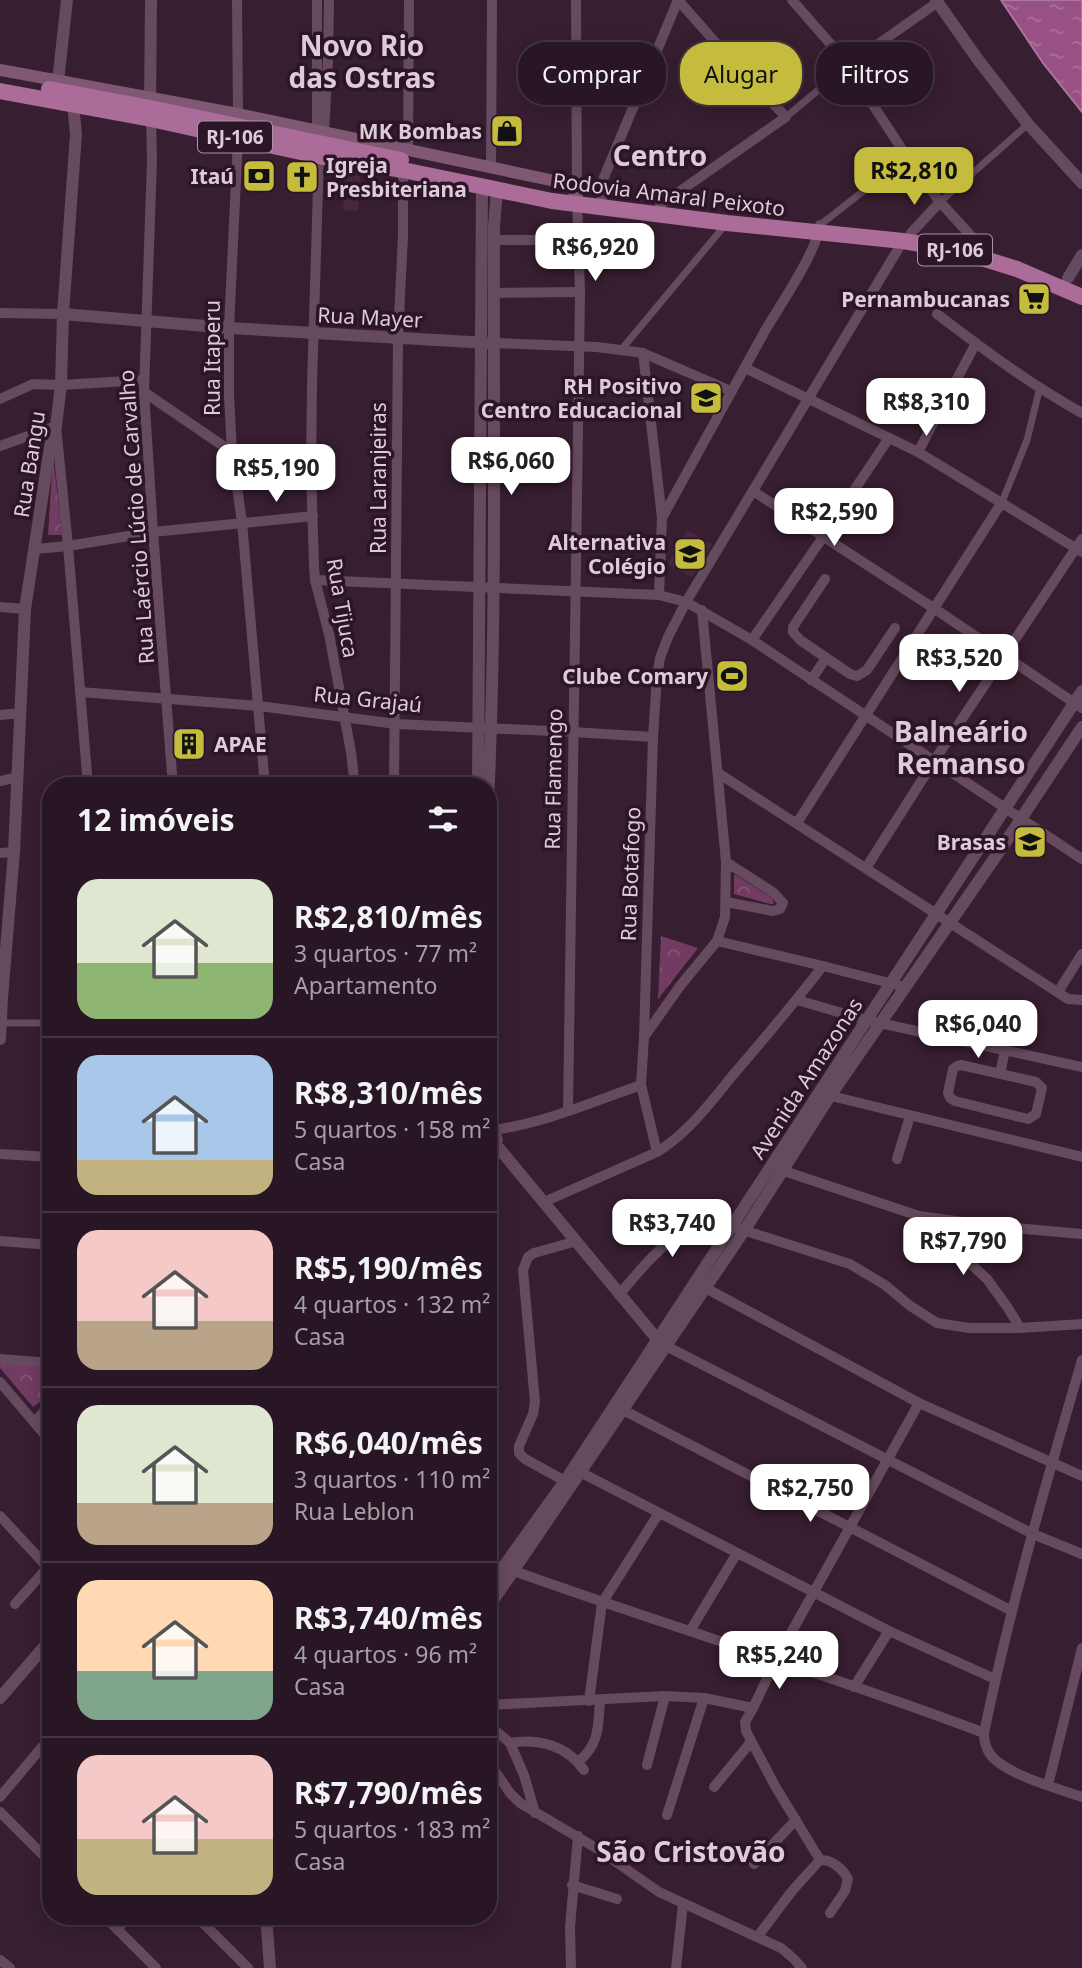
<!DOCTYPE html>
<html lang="pt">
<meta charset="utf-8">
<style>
body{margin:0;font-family:"Noto Sans",sans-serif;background:#311f2c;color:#f1f3f6;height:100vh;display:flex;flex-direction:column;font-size:26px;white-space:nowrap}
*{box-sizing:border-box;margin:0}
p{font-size:23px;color:#a59fa6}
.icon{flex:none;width:38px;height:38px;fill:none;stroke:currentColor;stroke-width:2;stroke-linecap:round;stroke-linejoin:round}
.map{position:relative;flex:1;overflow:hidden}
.sheet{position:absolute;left:42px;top:777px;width:455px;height:1148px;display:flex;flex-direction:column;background:#291624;border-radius:28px;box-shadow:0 4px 18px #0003,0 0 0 2px #453541}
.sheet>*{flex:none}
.banner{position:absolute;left:518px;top:42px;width:458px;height:63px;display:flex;gap:14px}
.price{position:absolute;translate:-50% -60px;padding:0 16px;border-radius:14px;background:#fff;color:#222;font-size:23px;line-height:46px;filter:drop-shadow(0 2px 4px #0008)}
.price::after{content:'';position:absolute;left:50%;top:42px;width:21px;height:16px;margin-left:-10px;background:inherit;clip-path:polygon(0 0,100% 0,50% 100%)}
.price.on{background:#c5bc3d;color:#111}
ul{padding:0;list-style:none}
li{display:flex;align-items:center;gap:21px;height:175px;padding:0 35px}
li+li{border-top:2px solid #453541}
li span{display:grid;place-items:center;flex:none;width:196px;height:140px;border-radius:21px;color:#555}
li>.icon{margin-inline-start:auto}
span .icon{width:84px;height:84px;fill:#fffc;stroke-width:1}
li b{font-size:30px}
h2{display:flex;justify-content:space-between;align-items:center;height:84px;padding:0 35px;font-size:30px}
.chip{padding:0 24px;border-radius:28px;background:#291624;box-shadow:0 4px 18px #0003,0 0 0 2px #453541;font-size:24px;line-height:63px}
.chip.on{background:#c5bc3d;color:#111}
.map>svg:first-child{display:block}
.built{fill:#46273d}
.park{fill:url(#park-crowns)}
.water{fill:url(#water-ripples);stroke:#ad769d;stroke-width:2}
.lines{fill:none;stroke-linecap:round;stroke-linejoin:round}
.pedestrian{stroke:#664b5e;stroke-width:7}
.minor{stroke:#664b5e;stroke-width:10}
.tertiary{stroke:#664b5e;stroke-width:12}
.secondary{stroke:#805874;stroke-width:12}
.trunk{stroke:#ac6c99;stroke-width:16}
.labels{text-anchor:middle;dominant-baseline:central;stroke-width:7;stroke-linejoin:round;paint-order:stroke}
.shield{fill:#2c1526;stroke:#a895a2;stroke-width:2}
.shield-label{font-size:19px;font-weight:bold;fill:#ddccd7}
.poi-label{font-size:21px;font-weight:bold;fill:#ddccd7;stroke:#2c1526;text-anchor:end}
.street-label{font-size:21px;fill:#ddccd7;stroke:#2c1526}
.district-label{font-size:28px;font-weight:bold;fill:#ddccd7;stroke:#2c1526}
</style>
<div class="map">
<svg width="1082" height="1968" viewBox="0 0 1082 1968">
<defs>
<pattern id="park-crowns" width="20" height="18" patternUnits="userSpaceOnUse" patternTransform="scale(1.75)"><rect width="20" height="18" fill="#713b62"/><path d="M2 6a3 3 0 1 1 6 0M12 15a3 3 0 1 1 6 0" fill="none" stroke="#855678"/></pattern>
<pattern id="water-ripples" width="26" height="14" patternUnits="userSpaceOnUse" patternTransform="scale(1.75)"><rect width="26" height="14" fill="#985184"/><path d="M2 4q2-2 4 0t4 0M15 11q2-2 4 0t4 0" fill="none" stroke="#ab719a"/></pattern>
</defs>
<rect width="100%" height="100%" fill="#371e30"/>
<g class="built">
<polygon points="345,172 360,175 358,211 343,210"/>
<polygon points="705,381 723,389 706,416 690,407"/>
<polygon points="687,530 712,544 692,577 668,564"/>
</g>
<g class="park">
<polygon points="53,456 62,535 48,535"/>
<polygon points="734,874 772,898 774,904 770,904 734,894"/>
<polygon points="661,936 698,948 658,999"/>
<polygon points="0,1363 51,1367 51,1393 33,1407 0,1368"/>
</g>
<polygon class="water" points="1001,0 1082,0 1082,112 1043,63"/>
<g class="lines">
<g class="pedestrian">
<polyline points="786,117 847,66"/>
<polyline points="940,202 1028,124"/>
<polyline points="820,225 907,157"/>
<polyline points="621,350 726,224"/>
<polyline points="1002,502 1027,440 1040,387"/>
<polyline points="1,1023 51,1023"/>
</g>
<g class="minor">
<polyline points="237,0 238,114"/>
<polyline points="792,0 841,56 907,157 940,202 983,249"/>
<polyline points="847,66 938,2"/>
<polyline points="151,119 152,160 144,392 153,532 173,786"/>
<polyline points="317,131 317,0"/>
<polyline points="324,132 328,60 329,0"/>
<polyline points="238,138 229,328 229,396 232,452 242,522 265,786"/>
<polyline points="408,151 409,0"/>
<polyline points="319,154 312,385 311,469 314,566 315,580 329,634 351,752 355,786"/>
<polyline points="491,168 492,0"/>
<polyline points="660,205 786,117 731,60 678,0"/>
<polyline points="603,208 601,191 602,182 678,0"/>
<polyline points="911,233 940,202"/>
<polyline points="494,240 579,240"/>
<polyline points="494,293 580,292"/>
<polyline points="0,313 63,314"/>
<path d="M937,314c46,35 94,71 145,99"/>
<polyline points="494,343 597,347 643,353 731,391"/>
<polyline points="643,353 662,518 659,595"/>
<polyline points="745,368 918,452 1082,552"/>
<polyline points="144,392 232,452"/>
<polyline points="0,399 33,384 61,385 144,380"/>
<polyline points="0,446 56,426 68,546 88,786"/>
<polyline points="918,452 976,343"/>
<polyline points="753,491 935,609 1082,708"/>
<path d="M662,518c34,-63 69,-126 104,-189 15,-25 51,-78 54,-104"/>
<polyline points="36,549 68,546 153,532 313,516"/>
<polyline points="825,579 793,627 793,632 800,640 850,674 857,676 867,670 895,628"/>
<polyline points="315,580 659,595 686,602 752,640 1082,859"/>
<polyline points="0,607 25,609"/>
<polyline points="752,640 823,537 889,438"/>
<polyline points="811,680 826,658"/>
<polyline points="80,692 259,706 396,724 573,732 653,737"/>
<polyline points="0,715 21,713"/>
<polyline points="718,773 1068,999 1082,1000"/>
<polyline points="0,781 18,777"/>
<polyline points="394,786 398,337 403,236 403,170"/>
<polyline points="797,823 1002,502"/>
<polyline points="0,853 14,852"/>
<polyline points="726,862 774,893 783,903 780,909 773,911 726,902"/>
<polyline points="866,868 934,761 1082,539"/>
<polyline points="717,941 823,966 905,987"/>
<polyline points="1058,992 1082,954"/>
<polyline points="797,1000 866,1020 1082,1067"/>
<polyline points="644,1037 680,986 717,941 725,917 726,862 702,610"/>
<polygon points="961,1065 1036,1082 1042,1088 1036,1114 1028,1119 955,1101 950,1098 948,1093 953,1069 957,1066"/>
<polyline points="1000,1074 1005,1050"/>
<polyline points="827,1095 1082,1157"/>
<polyline points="568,1111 580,292 577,195 576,0"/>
<path d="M493,1130c52,-7 99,-28 148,-45"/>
<polyline points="657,1152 641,1085 644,1037 653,737 657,676 660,658 668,637 686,602 903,241"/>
<polyline points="0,1154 51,1157"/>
<polyline points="897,1159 910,1116"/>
<polyline points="778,1169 919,1216 992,1226 1082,1234"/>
<path d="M544,1202l113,-50c31,-19 53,-49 76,-77 31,-36 61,-72 90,-109"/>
<polyline points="919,1216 987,1279 1008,1308 1020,1328"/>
<polyline points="0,1241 51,1245"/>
<polyline points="700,1285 919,1403 1082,1476"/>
<path d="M619,1295c28,-33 55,-71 102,-72l129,41 35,21 24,20 28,18 32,5h51l62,-4"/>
<polyline points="666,1346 1033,1534 1082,1554"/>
<polyline points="0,1359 51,1363"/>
<path d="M1082,1360c-36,123 -72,247 -98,373 0,8 1,14 6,21 14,20 69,35 92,43"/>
<polyline points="0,1382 51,1442"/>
<polyline points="623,1410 1012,1611"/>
<polyline points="34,1422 51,1405"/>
<polyline points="574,1469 889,1631 995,1679"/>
<polyline points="565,1481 525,1459 519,1453 519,1446 533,1414 535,1402 523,1270 528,1257 534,1253 577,1241"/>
<polyline points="0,1516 51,1571"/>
<path d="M514,1571c156,56 315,103 470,162"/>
<polyline points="15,1604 48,1567"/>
<polyline points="690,1631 737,1553"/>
<polyline points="854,1687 889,1631"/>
<polyline points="589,1701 602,1603 659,1513"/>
<polyline points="488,1705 665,1696 704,1698 753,1708 745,1722 746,1731 775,1786 820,1860"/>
<polyline points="753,1708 776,1660 919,1403"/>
<polyline points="488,1724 510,1743 524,1775 535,1813"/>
<path d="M510,1743c28,-5 56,2 74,27"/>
<polyline points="488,1761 510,1793 520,1803 596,1848 659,1892 781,1948 793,1958 802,1968"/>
<path d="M578,1762c22,-18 20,-36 22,-62"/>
<polyline points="647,1765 665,1696"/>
<polyline points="1048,1785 1082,1648"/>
<polyline points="714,1787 751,1742"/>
<polyline points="0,1797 42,1747"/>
<polyline points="0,1812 51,1863"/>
<polyline points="667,1815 704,1698"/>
<polyline points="754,1864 796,1820"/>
<polyline points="572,1885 617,1899"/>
<polyline points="104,1916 156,1968"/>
<polyline points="196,1916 248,1968"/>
<polyline points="118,1930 126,1916"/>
<path d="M758,1936l34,-45 28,-31c11,-1 23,9 28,19l-3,12 -15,22"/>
<polyline points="0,1960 10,1968"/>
<polyline points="571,1968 570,1927 578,1836"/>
<polyline points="676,1968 683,1904"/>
</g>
<g class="tertiary">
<polyline points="936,0 979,61 1028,124 1082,183"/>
<polyline points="58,81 67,0"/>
<polyline points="150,108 151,0"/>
<polyline points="1068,278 1082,255"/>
<polyline points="63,314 229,328 488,343"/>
<polyline points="478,786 482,187"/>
<path d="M488,803c9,-192 5,-385 6,-577l3,-36"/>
<polyline points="0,1039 2,998 14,852 25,609 50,447 56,426 61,385 63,314 76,134 73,104"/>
<polyline points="488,1116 497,1140"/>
<polyline points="488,1135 657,1339 663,1344"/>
<polyline points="488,1588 565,1481 1082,691"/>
<polyline points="488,1608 744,1231 830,1096 1005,843 1082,727"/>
<polyline points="0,1698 51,1639"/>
<polyline points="266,1916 270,1968"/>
</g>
<polyline class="secondary" points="0,70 238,114 560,182 570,186 577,195"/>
<g class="trunk">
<polyline points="49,89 150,108 401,160"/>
<polyline points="0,91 151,119 319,156 403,170 552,201 727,223 903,241 956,250 1017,269 1082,297"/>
</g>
</g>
<defs>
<symbol id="shop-square" viewBox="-11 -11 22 22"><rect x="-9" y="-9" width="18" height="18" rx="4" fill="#c5bc3d" stroke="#2c1526"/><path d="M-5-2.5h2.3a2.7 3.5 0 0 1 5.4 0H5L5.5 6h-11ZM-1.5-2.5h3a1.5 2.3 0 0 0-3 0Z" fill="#111"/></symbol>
<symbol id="bank-square" viewBox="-11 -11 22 22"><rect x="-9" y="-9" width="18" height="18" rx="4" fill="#c5bc3d" stroke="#2c1526"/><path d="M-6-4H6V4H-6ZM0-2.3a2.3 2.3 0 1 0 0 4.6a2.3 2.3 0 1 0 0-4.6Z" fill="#111"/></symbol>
<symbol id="church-square" viewBox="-11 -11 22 22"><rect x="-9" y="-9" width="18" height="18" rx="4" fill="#c5bc3d" stroke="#2c1526"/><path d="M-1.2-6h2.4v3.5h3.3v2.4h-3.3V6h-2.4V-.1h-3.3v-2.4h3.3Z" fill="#111"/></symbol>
<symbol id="supermarket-square" viewBox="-11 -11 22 22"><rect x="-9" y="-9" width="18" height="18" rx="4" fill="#c5bc3d" stroke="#2c1526"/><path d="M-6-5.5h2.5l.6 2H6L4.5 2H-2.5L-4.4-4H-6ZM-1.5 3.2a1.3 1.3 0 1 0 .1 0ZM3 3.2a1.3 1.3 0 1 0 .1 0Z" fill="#111"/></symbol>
<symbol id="school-square" viewBox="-11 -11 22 22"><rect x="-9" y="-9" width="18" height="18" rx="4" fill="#c5bc3d" stroke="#2c1526"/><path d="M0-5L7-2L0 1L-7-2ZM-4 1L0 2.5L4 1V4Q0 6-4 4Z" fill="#111"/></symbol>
<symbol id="stadium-square" viewBox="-11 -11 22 22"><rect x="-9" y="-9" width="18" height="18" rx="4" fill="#c5bc3d" stroke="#2c1526"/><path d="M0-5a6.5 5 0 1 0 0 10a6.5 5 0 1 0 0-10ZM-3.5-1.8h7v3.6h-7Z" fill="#111"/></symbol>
<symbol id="building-square" viewBox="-11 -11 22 22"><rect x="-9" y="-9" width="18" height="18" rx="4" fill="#c5bc3d" stroke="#2c1526"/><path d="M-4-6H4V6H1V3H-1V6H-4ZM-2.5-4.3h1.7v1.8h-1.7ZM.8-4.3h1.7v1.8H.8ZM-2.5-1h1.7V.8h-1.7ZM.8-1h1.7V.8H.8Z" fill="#111"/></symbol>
</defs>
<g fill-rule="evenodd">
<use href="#shop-square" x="488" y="112" width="38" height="38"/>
<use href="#bank-square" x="240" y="157" width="38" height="38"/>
<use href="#church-square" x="283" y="158" width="38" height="38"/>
<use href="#supermarket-square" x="1015" y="280" width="38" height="38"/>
<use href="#school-square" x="687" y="379" width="38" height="38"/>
<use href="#school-square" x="671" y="535" width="38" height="38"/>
<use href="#stadium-square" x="713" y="657" width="38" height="38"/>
<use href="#building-square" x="170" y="725" width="38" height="38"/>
<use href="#school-square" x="1011" y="823" width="38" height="38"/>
</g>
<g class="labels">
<g class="shield">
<rect x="198" y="121.5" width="74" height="31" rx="5"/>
<rect x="918" y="234.5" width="74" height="31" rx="5"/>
</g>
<g class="shield-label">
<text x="235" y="137">RJ-106</text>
<text x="955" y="250">RJ-106</text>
</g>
<g class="poi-label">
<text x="482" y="131">MK Bombas</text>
<text x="326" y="165" text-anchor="start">Igreja<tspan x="326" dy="24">Presbiteriana</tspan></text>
<text x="234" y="176">Itaú</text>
<text x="1010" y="299">Pernambucanas</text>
<text x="682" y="386">RH Positivo<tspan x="682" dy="24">Centro Educacional</tspan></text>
<text x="666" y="542">Alternativa<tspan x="666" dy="24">Colégio</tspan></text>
<text x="708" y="676">Clube Comary</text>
<text x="214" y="744" text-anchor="start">APAE</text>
<text x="1006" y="842">Brasas</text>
</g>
<g class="street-label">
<text transform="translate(669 194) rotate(7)">Rodovia Amaral Peixoto</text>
<text transform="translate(370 317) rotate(3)">Rua Mayer</text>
<text transform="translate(212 358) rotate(-90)">Rua Itaperu</text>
<text transform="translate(29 464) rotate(-81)">Rua Bangu</text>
<text transform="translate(378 478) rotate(-90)">Rua Laranjeiras</text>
<text transform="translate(136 517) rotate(-94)">Rua Laércio Lúcio de Carvalho</text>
<text transform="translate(343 608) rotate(80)">Rua Tijuca</text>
<text transform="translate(368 699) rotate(6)">Rua Grajaú</text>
<text transform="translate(553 779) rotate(-89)">Rua Flamengo</text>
<text transform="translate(630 874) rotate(-88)">Rua Botafogo</text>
<text transform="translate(806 1078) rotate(-57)">Avenida Amazonas</text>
</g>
<g class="district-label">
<text x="362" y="45">Novo Rio<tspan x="362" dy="32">das Ostras</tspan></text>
<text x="660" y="155">Centro</text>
<text x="961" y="731">Balneário<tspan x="961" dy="32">Remanso</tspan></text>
<text x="691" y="1851">São Cristovão</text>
</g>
</g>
</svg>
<b class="price on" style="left:914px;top:207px">R$2,810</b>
<b class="price" style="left:595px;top:283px">R$6,920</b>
<b class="price" style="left:926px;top:438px">R$8,310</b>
<b class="price" style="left:511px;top:497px">R$6,060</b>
<b class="price" style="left:276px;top:504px">R$5,190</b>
<b class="price" style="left:834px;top:548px">R$2,590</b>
<b class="price" style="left:959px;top:694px">R$3,520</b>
<b class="price" style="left:978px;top:1060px">R$6,040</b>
<b class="price" style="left:672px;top:1259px">R$3,740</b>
<b class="price" style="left:963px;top:1277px">R$7,790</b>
<b class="price" style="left:810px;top:1524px">R$2,750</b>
<b class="price" style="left:779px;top:1691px">R$5,240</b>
<div class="banner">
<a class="chip">Comprar</a>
<a class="chip on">Alugar</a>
<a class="chip">Filtros</a>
</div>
<section class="sheet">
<h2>12 imóveis<svg class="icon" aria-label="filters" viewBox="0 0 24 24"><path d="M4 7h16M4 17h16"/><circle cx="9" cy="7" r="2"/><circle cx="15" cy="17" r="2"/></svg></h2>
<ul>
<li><span style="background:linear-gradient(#dfe7d0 60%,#8fb573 0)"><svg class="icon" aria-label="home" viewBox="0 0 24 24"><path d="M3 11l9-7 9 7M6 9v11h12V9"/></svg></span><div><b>R$2,810/mês</b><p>3 quartos · 77 m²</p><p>Apartamento</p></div></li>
<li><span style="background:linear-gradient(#a9c7e8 75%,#c2b280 0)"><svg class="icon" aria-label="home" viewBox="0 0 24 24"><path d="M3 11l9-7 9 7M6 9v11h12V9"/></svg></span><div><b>R$8,310/mês</b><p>5 quartos · 158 m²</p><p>Casa</p></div></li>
<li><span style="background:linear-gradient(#f6c9c9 65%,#b9a48a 0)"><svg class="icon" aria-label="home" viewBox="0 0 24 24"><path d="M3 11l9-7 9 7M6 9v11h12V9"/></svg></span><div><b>R$5,190/mês</b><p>4 quartos · 132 m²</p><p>Casa</p></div></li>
<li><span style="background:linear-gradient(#dfe7d0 70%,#b9a48a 0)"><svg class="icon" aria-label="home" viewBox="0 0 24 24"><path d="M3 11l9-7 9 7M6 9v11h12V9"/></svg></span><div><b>R$6,040/mês</b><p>3 quartos · 110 m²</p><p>Rua Leblon</p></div></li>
<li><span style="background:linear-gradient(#ffd9b3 65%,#7fa58c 0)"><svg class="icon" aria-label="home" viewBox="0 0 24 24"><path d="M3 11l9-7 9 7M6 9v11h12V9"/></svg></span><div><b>R$3,740/mês</b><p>4 quartos · 96 m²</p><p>Casa</p></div></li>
<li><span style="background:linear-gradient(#f6c9c9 60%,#c2b280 0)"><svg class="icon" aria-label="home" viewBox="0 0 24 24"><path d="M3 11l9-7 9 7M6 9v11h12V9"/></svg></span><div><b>R$7,790/mês</b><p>5 quartos · 183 m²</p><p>Casa</p></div></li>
</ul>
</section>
</div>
